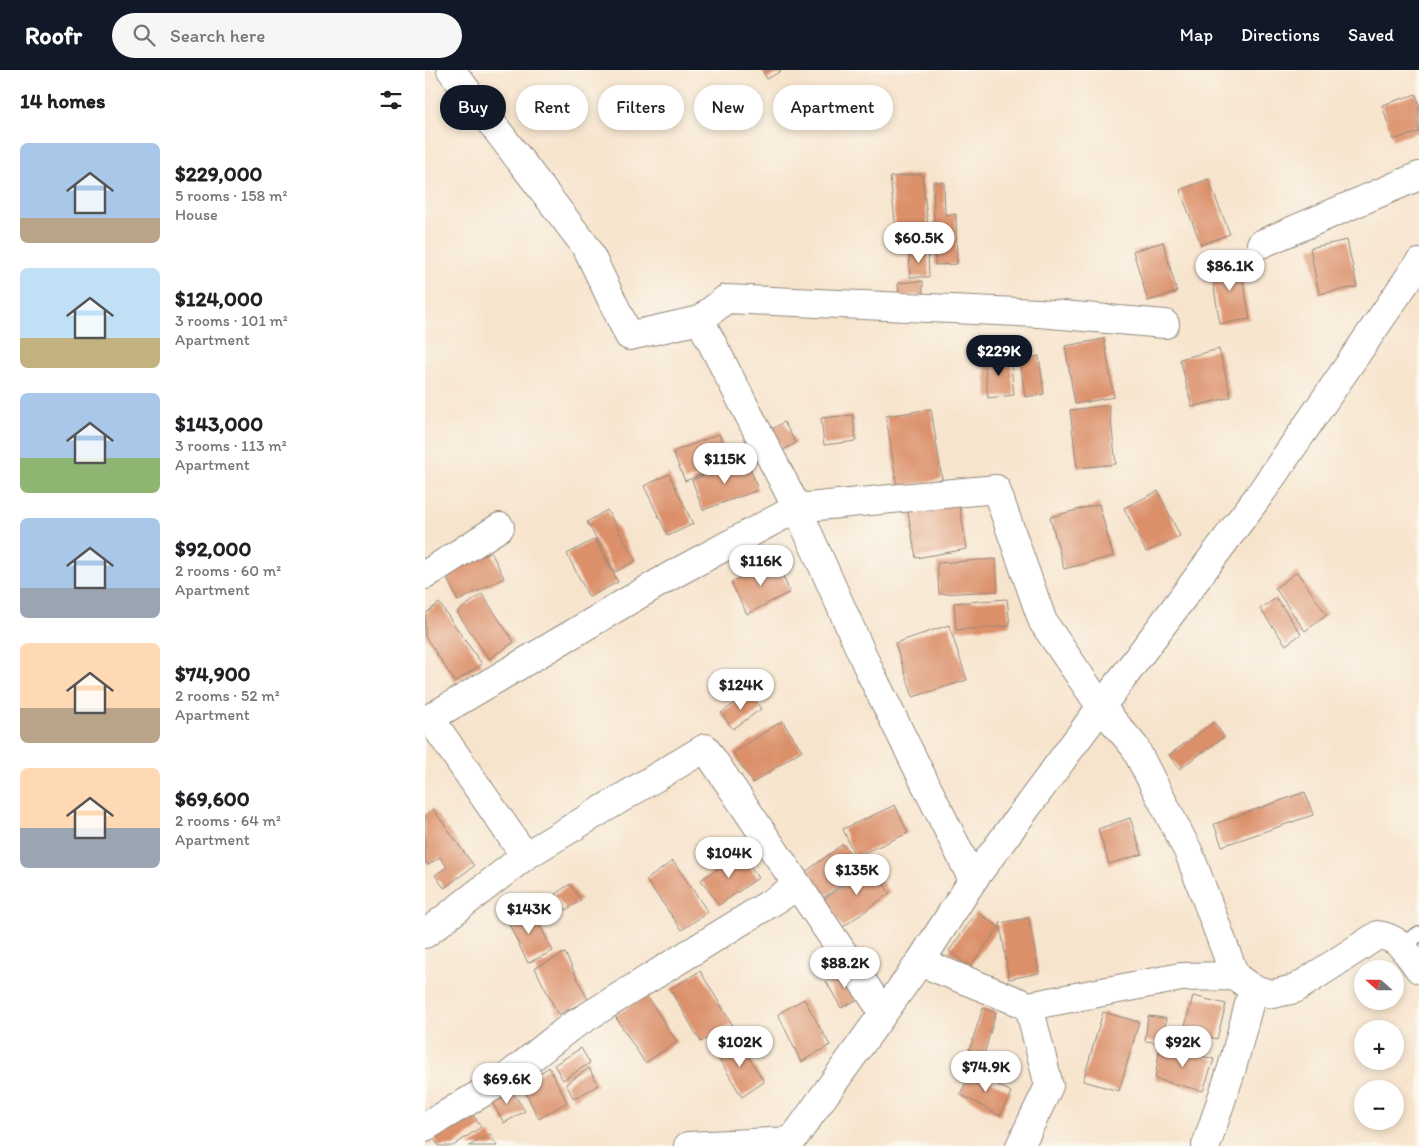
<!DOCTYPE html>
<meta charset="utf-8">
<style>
body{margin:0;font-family:Itim,sans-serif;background:#f6f6f6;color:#202124;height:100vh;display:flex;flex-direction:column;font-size:19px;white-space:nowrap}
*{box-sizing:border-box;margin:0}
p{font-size:16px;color:#757577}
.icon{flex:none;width:28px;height:28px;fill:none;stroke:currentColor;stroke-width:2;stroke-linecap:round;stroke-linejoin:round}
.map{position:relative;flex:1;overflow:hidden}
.panel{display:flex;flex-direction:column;background:#fff;width:425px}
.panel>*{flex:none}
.banner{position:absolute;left:15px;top:15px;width:475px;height:45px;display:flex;gap:10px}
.needle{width:32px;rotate:291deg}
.tools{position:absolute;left:929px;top:890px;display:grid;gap:10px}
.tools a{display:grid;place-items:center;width:50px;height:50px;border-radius:50%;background:#fff;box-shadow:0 2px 8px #0003;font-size:25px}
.price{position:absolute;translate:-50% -42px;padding:0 11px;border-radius:18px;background:#fff;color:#222;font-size:16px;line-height:32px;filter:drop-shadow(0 1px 2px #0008)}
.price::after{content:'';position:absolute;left:50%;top:30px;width:15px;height:11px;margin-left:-8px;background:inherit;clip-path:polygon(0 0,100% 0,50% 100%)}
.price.current{background:#111827;color:#fff}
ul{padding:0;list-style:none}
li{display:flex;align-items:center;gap:15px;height:125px;padding:0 20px}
li span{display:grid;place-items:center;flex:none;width:140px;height:100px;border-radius:8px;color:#555}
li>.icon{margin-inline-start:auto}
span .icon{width:60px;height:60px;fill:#fffc;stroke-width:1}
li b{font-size:21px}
h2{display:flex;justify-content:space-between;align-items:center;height:60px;padding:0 20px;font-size:21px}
.pill{padding:0 18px;border-radius:22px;background:#fff;box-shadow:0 2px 8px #0003;font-size:18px;line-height:45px}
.pill.current{background:#111827;color:#fff}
header{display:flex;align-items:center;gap:30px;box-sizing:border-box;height:70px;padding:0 25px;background:#111827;color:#fff}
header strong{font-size:24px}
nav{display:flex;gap:28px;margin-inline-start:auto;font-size:18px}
.search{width:350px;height:45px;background:#f6f6f6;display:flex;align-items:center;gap:12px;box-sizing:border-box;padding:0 18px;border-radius:28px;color:#757577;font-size:19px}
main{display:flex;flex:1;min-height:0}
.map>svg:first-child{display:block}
.building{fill:#db906a}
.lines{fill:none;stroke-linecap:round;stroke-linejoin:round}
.service-casing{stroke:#91887c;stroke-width:18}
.minor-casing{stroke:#91887c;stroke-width:30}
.service{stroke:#fff;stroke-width:15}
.minor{stroke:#fff;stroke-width:28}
</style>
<header>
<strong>Roofr</strong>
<div class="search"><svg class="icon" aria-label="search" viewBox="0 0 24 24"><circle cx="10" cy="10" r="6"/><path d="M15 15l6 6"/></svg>Search here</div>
<nav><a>Map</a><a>Directions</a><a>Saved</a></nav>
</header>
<main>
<section class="panel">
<h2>14 homes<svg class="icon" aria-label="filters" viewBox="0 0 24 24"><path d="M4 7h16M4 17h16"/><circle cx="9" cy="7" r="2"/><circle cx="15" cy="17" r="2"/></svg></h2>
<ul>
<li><span style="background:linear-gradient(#a9c7e8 75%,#b9a48a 0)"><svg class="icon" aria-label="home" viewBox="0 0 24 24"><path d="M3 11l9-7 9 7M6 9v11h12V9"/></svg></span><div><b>$229,000</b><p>5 rooms · 158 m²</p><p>House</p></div></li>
<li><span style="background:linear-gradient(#bfe0f5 70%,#c2b280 0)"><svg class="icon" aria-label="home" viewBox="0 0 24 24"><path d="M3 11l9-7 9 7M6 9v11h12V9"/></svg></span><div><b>$124,000</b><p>3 rooms · 101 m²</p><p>Apartment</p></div></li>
<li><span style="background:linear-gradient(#a9c7e8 65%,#8fb573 0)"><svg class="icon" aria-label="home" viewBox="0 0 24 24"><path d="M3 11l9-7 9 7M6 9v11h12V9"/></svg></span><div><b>$143,000</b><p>3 rooms · 113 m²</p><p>Apartment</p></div></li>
<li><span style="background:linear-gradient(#a9c7e8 70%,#9aa5b1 0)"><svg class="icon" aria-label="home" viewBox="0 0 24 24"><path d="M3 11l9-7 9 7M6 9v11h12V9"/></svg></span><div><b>$92,000</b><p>2 rooms · 60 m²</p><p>Apartment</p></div></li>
<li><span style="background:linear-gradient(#ffd9b3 65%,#b9a48a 0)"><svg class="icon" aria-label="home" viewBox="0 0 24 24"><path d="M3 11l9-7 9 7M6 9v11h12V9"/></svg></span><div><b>$74,900</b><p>2 rooms · 52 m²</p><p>Apartment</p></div></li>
<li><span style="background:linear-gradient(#ffd9b3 60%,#9aa5b1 0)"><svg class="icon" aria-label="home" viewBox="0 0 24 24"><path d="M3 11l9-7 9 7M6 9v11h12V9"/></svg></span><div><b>$69,600</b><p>2 rooms · 64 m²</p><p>Apartment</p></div></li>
</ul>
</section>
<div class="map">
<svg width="994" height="1076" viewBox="0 0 994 1076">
<rect width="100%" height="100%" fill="#fbf7ec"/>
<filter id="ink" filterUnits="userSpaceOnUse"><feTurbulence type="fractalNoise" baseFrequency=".02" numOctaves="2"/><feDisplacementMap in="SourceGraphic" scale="10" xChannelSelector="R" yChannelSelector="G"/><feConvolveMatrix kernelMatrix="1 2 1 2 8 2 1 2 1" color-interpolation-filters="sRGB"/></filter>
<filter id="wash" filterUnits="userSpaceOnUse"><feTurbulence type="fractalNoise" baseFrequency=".0096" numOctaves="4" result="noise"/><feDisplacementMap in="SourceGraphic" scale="20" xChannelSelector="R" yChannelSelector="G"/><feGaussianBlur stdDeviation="1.12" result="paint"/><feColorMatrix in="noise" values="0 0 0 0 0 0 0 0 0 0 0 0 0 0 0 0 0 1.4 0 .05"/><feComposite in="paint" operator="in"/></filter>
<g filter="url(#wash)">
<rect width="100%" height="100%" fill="#f7e4cd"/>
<g id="blocks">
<g class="building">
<polygon points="337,0 356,0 356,1 342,9"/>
<polygon points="991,24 994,33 994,62 968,70 957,35"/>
<polygon points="497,104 505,173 473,177 465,107"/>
<polygon points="783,109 805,164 776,175 755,120"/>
<polygon points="508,112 519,112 520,145 531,144 532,194 510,195"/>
<polygon points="922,170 932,217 894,224 885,178"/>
<polygon points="738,172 752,222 723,231 708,181"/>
<polygon points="503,181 504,207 485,207 484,182"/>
<polygon points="814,189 825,249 795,254 785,194"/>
<polygon points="498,211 498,225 474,226 473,213"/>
<polygon points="679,269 689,327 650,334 640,276"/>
<polygon points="794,279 806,327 767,337 755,289"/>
<polygon points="585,286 589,325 563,328 559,289"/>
<polygon points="614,286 619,324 600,327 595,289"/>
<polygon points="684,335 691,394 652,398 645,340"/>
<polygon points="506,339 517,409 472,417 461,346"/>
<polygon points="428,345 431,371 399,375 396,348"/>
<polygon points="359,352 371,373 358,380 347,359"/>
<polygon points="294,364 306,393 260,411 248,382"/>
<polygon points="322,389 333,420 278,440 267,410"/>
<polygon points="244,404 268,454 243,466 219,416"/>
<polygon points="733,421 755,466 721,482 699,438"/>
<polygon points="533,428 542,479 491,488 482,437"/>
<polygon points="674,434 688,486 639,499 625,447"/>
<polygon points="182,440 211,491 190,502 162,452"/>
<polygon points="170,469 193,512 164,527 142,484"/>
<polygon points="66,482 79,508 33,531 20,504"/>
<polygon points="571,489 573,521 514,524 512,493"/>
<polygon points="351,491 365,522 322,544 306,512"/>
<polygon points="872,502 902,545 880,561 850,518"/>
<polygon points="57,524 89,572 64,589 32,542"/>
<polygon points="851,528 876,564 861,575 835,539"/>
<polygon points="582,529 585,556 531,560 529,533"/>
<polygon points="14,533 57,594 30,612 0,566 0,544"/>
<polygon points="524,555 542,610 488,627 470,573"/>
<polygon points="325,622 336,639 308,659 296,643"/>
<polygon points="357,651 377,680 328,713 308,683"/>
<polygon points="789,652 799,667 754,699 744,685"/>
<polygon points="880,722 888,745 797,776 789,754"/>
<polygon points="470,735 483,763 430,787 418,759"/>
<polygon points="8,739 49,796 19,818 10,805 22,797 15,787 3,795 0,790 0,745"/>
<polygon points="705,748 717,784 684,794 673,759"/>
<polygon points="418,774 437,799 394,831 375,806"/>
<polygon points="315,783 333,808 294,835 276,810"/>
<polygon points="248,791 283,842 257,860 221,810"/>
<polygon points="445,796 465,823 418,857 398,830"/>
<polygon points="145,814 156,830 141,840 130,824"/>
<polygon points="105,836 128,881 103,893 81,848"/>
<polygon points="552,842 574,857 545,897 524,881"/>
<polygon points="604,848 614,903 584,909 575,853"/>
<polygon points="140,883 163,930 133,945 110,898"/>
<polygon points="422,899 440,926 416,938 401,911"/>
<polygon points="275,901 307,954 276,972 245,919"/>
<polygon points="221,925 252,972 220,993 190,946"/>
<polygon points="768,926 801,934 792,969 759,960"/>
<polygon points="379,929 405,975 376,992 353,944"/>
<polygon points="558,938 571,942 557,992 542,987"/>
<polygon points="678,942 714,952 694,1021 658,1011"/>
<polygon points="723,946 741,948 740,960 757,962 755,975 720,971"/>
<polygon points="315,972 339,1012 317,1027 290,982"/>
<polygon points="735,976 789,989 778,1021 730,1009"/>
<polygon points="156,978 165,993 138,1010 129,995"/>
<polygon points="124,997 142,1032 114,1049 97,1016"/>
<polygon points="164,998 173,1015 149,1029 141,1014"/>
<polygon points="547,1001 586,1022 575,1046 535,1024"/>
<polygon points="84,1017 100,1041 79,1053 65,1029"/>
<polygon points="41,1035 56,1057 28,1076 14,1076 3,1061"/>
<polygon points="65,1064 72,1076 44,1076"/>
</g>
</g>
</g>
<g filter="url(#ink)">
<use href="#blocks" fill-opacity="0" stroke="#91887c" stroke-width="1"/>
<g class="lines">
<defs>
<polyline id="service" points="976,876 994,864"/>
<g id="minor">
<polyline points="26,0 162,178 204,266 275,250 301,229 614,243 740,254"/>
<polyline points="836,174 994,106"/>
<polyline points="275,250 372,438 445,602 548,810"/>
<polyline points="0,505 75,457"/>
<polyline points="5,648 100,786"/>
<polyline points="0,651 247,505 372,438 571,419 618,552 676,637 548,810 495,892"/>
<polyline points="0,864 100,786 280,678 458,942"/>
<polyline points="810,906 764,783 709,676 676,637 835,424 994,193"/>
<polyline points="0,1057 77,1011 144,958 373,816"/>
<polyline points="263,1076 366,1071"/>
<path d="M363,1076l132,-184 109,44 152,-29 54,-1 18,13 19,5 23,-5 83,-54c22,3 28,17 41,34"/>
<polyline points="595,1076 624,1016 604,936"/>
<polyline points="781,1076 807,998 828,919"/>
</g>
</defs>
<use href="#service" class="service-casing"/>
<use href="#minor" class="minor-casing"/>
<use href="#service" class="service"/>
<use href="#minor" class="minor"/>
</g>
</g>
</svg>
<div class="tools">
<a><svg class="needle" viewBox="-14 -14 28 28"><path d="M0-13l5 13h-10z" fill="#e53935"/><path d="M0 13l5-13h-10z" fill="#757577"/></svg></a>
<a>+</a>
<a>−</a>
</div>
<b class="price" style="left:494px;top:194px">$60.5K</b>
<b class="price" style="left:805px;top:222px">$86.1K</b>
<b class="price current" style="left:574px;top:307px">$229K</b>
<b class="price" style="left:300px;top:415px">$115K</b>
<b class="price" style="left:336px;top:517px">$116K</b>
<b class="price" style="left:316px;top:641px">$124K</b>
<b class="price" style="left:304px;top:809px">$104K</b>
<b class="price" style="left:432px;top:826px">$135K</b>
<b class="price" style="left:104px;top:865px">$143K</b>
<b class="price" style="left:420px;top:919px">$88.2K</b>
<b class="price" style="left:315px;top:998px">$102K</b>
<b class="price" style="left:758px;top:998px">$92K</b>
<b class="price" style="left:561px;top:1023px">$74.9K</b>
<b class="price" style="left:82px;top:1035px">$69.6K</b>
<div class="banner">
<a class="pill current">Buy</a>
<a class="pill">Rent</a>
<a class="pill">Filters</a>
<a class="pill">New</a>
<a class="pill">Apartment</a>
</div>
</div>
</main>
